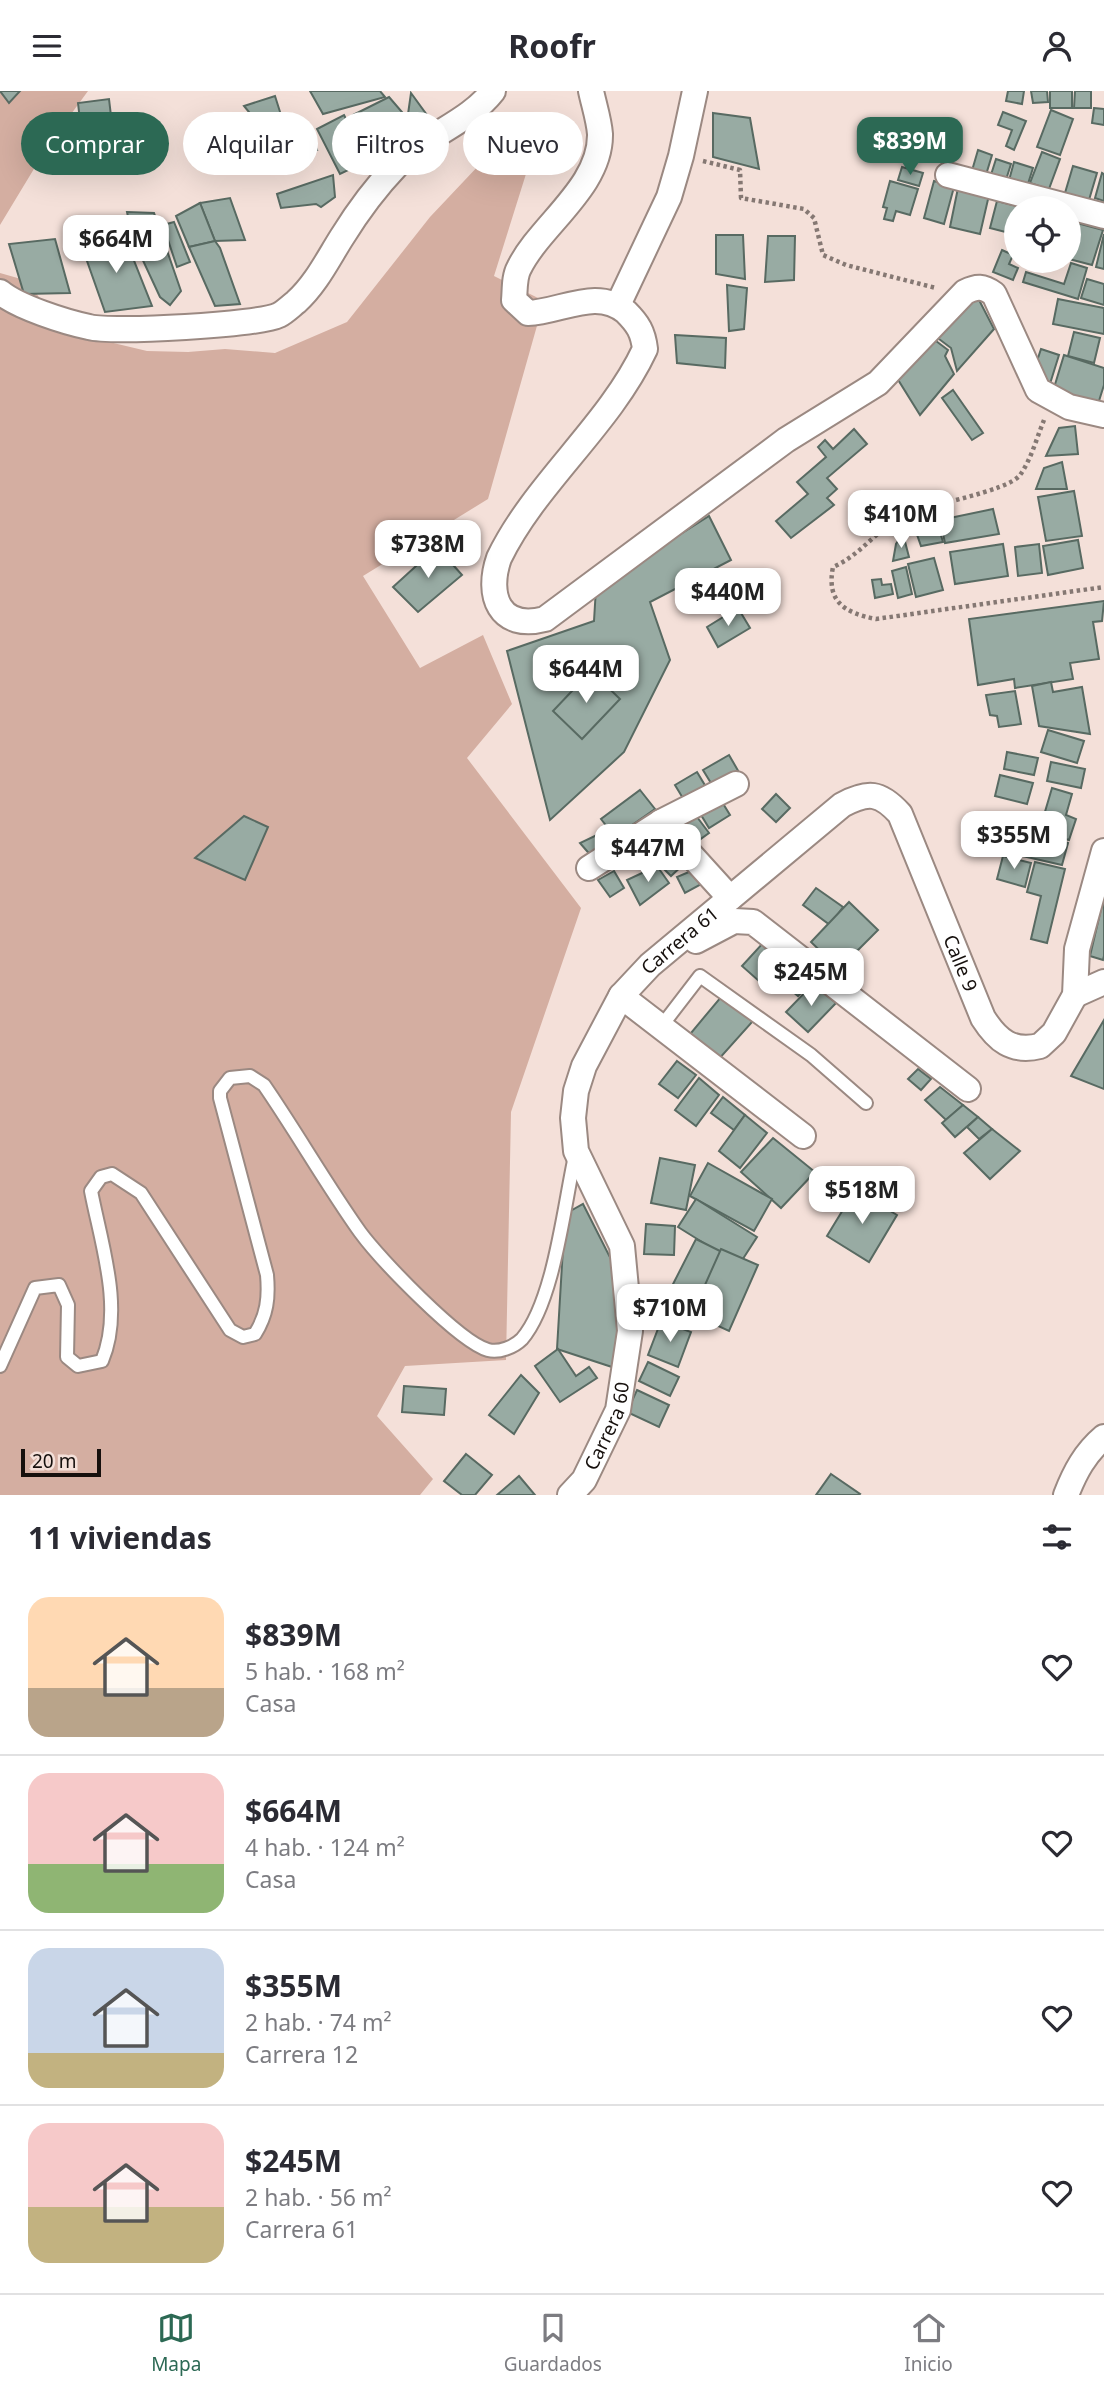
<!DOCTYPE html>
<html lang="es">
<meta charset="utf-8">
<style>
body{margin:0;font-family:"Noto Sans",sans-serif;background:#f2f2f3;color:#2b2b33;height:100vh;display:flex;flex-direction:column;font-size:26px;white-space:nowrap}
*{box-sizing:border-box;margin:0}
p{font-size:23px;color:#7c7c81}
.icon{flex:none;width:38px;height:38px;fill:none;stroke:currentColor;stroke-width:2;stroke-linecap:round;stroke-linejoin:round}
.map{position:relative;height:1404px;overflow:hidden}
.details{display:flex;flex-direction:column;background:#fff;flex:1}
.details>*{flex:none}
.hud{position:absolute;left:21px;top:21px;width:700px;height:63px;display:flex;gap:14px}
.tools{position:absolute;left:1004px;top:105px;display:grid;gap:14px}
.tools a{display:grid;place-items:center;width:77px;height:77px;border-radius:50%;background:#fff;box-shadow:0 7px 28px #0002;font-size:35px}
.scale{position:absolute;left:21px;bottom:18px;width:80px;box-sizing:border-box;padding-left:7px;border:4px solid #16100d;border-top:0;font-size:19px;line-height:24px;white-space:nowrap;color:#16100d;-webkit-text-stroke:5px #f4e0d9;paint-order:stroke}
.price{position:absolute;translate:-50% -60px;padding:0 16px;border-radius:14px;background:#fff;color:#222;font-size:23px;line-height:46px;filter:drop-shadow(0 2px 4px #0008)}
.price::after{content:'';position:absolute;left:50%;top:42px;width:21px;height:16px;margin-left:-10px;background:inherit;clip-path:polygon(0 0,100% 0,50% 100%)}
.price.selected{background:#2c6954;color:#fff}
ul{padding:0;list-style:none}
li{display:flex;align-items:center;gap:21px;height:175px;padding:0 28px}
li+li{border-top:2px solid #e1e1e2}
li span{display:grid;place-items:center;flex:none;width:196px;height:140px;border-radius:21px;color:#555}
li>.icon{margin-inline-start:auto}
span .icon{width:84px;height:84px;fill:#fffc;stroke-width:1}
li b{font-size:30px}
h2{display:flex;justify-content:space-between;align-items:center;height:84px;padding:0 28px;font-size:30px}
.chip{padding:0 24px;border-radius:32px;background:#fff;box-shadow:0 7px 28px #0002;font-size:24px;line-height:63px}
.chip.selected{background:#2c6954;color:#fff}
header{display:flex;justify-content:space-between;align-items:center;height:91px;padding:0 28px;background:#fff;font-size:32px;font-weight:700}
.menu{display:flex;justify-content:space-around;align-items:center;height:98px;border-top:2px solid #e1e1e2;background:#fff;font-size:19px;color:#7c7c81}
.menu a{display:grid;justify-items:center;gap:4px}
.menu .selected{color:#2c6954}
.map>svg:first-child{display:block}
.green{fill:#d4aea1}
.building{fill:#98aba3;stroke:#586a62;stroke-width:2}
.lines{fill:none;stroke-linecap:round;stroke-linejoin:round}
.lane-casing{stroke:#9b8982;stroke-width:16}
.street-casing{stroke:#9b8982;stroke-width:28}
.path{stroke:#857873;stroke-width:4.5;stroke-dasharray:3.5 3.5;stroke-linecap:butt}
.lane{stroke:#fff;stroke-width:12}
.street{stroke:#fff;stroke-width:24}
.labels{text-anchor:middle;dominant-baseline:central;stroke-width:6;stroke-linejoin:round;paint-order:stroke}
.street-label{font-size:19px;fill:#16100d;stroke:#f4e0d9}
</style>
<header><svg class="icon" aria-label="menu" viewBox="0 0 24 24"><path d="M4 6h16M4 12h16M4 18h16"/></svg>Roofr<svg class="icon" aria-label="person" viewBox="0 0 24 24"><circle cx="12" cy="8" r="4"/><path d="M4 21q1-7 8-7t8 7"/></svg></header>
<div class="map">
<svg width="1104" height="1404" viewBox="0 0 1104 1404">
<rect width="100%" height="100%" fill="#f4e0d9"/>
<g class="green">
<polygon points="0,0 88,0 49,53 0,134"/>
<polygon points="535,23 571,43 531,67 494,185 544,210 488,408 363,485 420,577 483,544 512,613 467,667 581,817 511,1021 506,1269 405,1275 377,1325 433,1388 420,1404 0,1404 0,182 28,190 59,236 84,245 147,260 188,261 225,258 275,262 347,231 430,126 514,37"/>
</g>
<g class="building">
<polygon points="0,0 20,0 9,12"/>
<polygon points="310,0 380,0 385,6 323,23"/>
<polygon points="1008,0 1024,0 1022,13 1006,10"/>
<polygon points="1031,0 1047,0 1048,11 1033,12"/>
<rect x="1050" y="0" width="22" height="17"/>
<polygon points="1075,0 1091,0 1091,17 1074,17"/>
<polygon points="411,2 432,31 420,34 408,23"/>
<polygon points="275,5 281,24 258,32 244,15"/>
<polygon points="389,6 414,35 389,45 387,65 374,63 353,24"/>
<polygon points="109,8 111,25 80,29 78,12"/>
<polygon points="1094,17 1104,18 1104,34 1092,32"/>
<polygon points="1051,19 1073,28 1060,64 1037,56"/>
<polygon points="1003,21 1026,30 1014,59 1006,55 1012,39 998,34"/>
<polygon points="713,22 750,27 759,78 713,66"/>
<polygon points="344,24 367,70 340,83 317,38"/>
<polygon points="309,38 317,59 269,69 261,45"/>
<polygon points="82,46 83,66 61,67 60,47"/>
<polygon points="978,59 992,64 985,87 971,83"/>
<polygon points="1042,61 1060,68 1046,106 1042,96 1030,92"/>
<polygon points="996,68 1011,73 1004,95 989,90"/>
<polygon points="1014,71 1033,77 1026,99 1008,93"/>
<polygon points="1073,75 1097,82 1086,119 1062,112"/>
<polygon points="902,76 923,82 919,95 898,89"/>
<polygon points="1102,82 1104,83 1104,110 1095,107"/>
<polygon points="333,84 335,106 321,116 316,113 281,117 277,103"/>
<polygon points="890,90 918,98 910,124 896,120 893,130 884,128 887,117 883,116"/>
<polygon points="934,90 954,96 944,133 924,127"/>
<polygon points="958,97 989,104 980,143 950,136"/>
<polygon points="230,107 245,149 215,150 200,112"/>
<polygon points="997,110 1025,117 1017,117 1017,144 990,137"/>
<polygon points="200,112 215,150 189,156 176,125"/>
<polygon points="127,121 154,122 181,200 170,214 160,206 133,148"/>
<polygon points="174,131 190,171 177,176 163,134"/>
<polygon points="1077,132 1103,139 1092,174 1069,168"/>
<polygon points="1104,143 1104,178 1096,176"/>
<polygon points="716,144 743,144 745,188 716,183"/>
<polygon points="768,145 795,145 794,189 765,191"/>
<polygon points="125,147 152,215 105,221 81,153"/>
<polygon points="55,148 70,202 24,203 9,153"/>
<polygon points="215,150 220,157 240,213 215,215 189,156"/>
<polygon points="1002,159 1013,164 1009,173 1018,177 1013,189 993,181"/>
<polygon points="1071,172 1087,177 1078,208 1023,191 1026,181 1064,193"/>
<polygon points="1087,188 1104,193 1104,214 1081,207"/>
<polygon points="727,194 747,197 744,238 729,240"/>
<polygon points="978,207 994,238 957,280 951,257 939,248 936,238"/>
<polygon points="1058,208 1104,217 1104,243 1053,233"/>
<polygon points="1074,241 1100,247 1094,272 1068,265"/>
<polygon points="675,244 726,247 725,277 677,272"/>
<polygon points="932,247 948,259 945,265 954,283 920,324 897,287"/>
<polygon points="1041,258 1059,264 1049,296 1032,285"/>
<polygon points="1064,264 1104,277 1104,294 1098,313 1053,300"/>
<polygon points="953,299 983,342 972,349 942,307"/>
<polygon points="1075,335 1078,363 1046,365 1059,337"/>
<polygon points="854,338 867,353 827,387 837,398 827,407 834,414 791,447 776,430 808,403 797,391 826,366 818,356 825,349 833,358"/>
<polygon points="1062,371 1067,398 1036,398 1044,377"/>
<polygon points="1074,400 1082,445 1046,450 1038,406"/>
<polygon points="993,418 999,443 945,452 940,429"/>
<polygon points="709,425 731,469 650,511 670,569 624,661 550,729 507,560 594,530 596,497"/>
<polygon points="937,431 943,451 921,455 914,435"/>
<polygon points="903,443 909,466 893,470 896,453"/>
<polygon points="1078,449 1083,477 1048,484 1043,455"/>
<polygon points="1003,453 1008,485 955,493 950,461"/>
<polygon points="1039,453 1042,482 1018,485 1015,456"/>
<polygon points="437,456 462,484 418,521 393,496"/>
<polygon points="934,467 943,499 916,506 908,473"/>
<polygon points="906,476 912,503 898,507 892,480"/>
<polygon points="881,488 882,494 891,493 893,503 875,507 872,489"/>
<polygon points="1104,510 1102,530 1093,531 1099,568 1070,572 1073,588 1015,597 1014,588 978,594 969,528"/>
<polygon points="738,517 750,537 718,556 707,536"/>
<polygon points="591,580 620,608 582,648 553,620"/>
<polygon points="1051,591 1053,601 1082,596 1090,643 1039,635 1032,595"/>
<polygon points="1015,600 1021,633 999,636 997,625 990,624 986,604"/>
<polygon points="1048,639 1084,650 1077,672 1041,661"/>
<polygon points="1007,661 1038,667 1034,684 1004,678"/>
<polygon points="729,664 740,683 714,697 703,679"/>
<polygon points="1051,671 1085,678 1081,697 1047,690"/>
<polygon points="697,681 706,696 684,709 675,694"/>
<polygon points="1000,684 1033,692 1027,713 995,705"/>
<polygon points="1052,697 1072,703 1066,724 1076,728 1069,749 1039,741"/>
<polygon points="640,699 655,718 615,746 601,728"/>
<polygon points="776,703 790,717 776,731 762,718"/>
<polygon points="719,706 730,724 709,737 698,719"/>
<polygon points="694,722 709,742 688,757 673,736"/>
<polygon points="244,725 268,736 245,789 195,767"/>
<polygon points="659,741 672,758 655,770 642,753"/>
<polygon points="1024,741 1068,752 1062,774 1018,764"/>
<polygon points="599,743 609,754 593,767 580,752"/>
<polygon points="679,765 685,772 671,785 660,774"/>
<polygon points="1003,765 1031,772 1025,796 997,788"/>
<polygon points="1035,771 1065,778 1047,852 1031,848 1041,805 1027,801"/>
<polygon points="657,775 669,792 640,814 627,789"/>
<polygon points="696,778 707,790 685,802 677,786"/>
<polygon points="614,780 624,797 610,806 598,789"/>
<polygon points="816,797 843,816 830,834 803,814"/>
<polygon points="1104,805 1104,865 1103,869 1090,865"/>
<polygon points="849,811 878,839 839,878 811,851"/>
<polygon points="763,852 790,874 768,898 742,875"/>
<polygon points="790,874 811,891 798,905 778,888"/>
<polygon points="813,893 836,912 808,941 786,921"/>
<polygon points="721,906 753,930 718,969 686,948"/>
<polygon points="1104,929 1104,998 1071,985"/>
<polygon points="677,970 696,984 678,1007 659,993"/>
<polygon points="918,978 931,988 921,999 908,988"/>
<polygon points="699,987 719,1004 696,1035 675,1019"/>
<polygon points="940,996 963,1014 946,1029 925,1009"/>
<polygon points="723,1006 745,1024 734,1039 711,1022"/>
<polygon points="963,1014 978,1026 955,1046 942,1032"/>
<polygon points="745,1024 767,1042 740,1077 719,1060"/>
<polygon points="978,1026 992,1038 979,1048 967,1036"/>
<polygon points="992,1038 1020,1060 990,1088 964,1062"/>
<polygon points="773,1047 815,1081 781,1117 741,1081"/>
<polygon points="660,1067 695,1074 686,1119 651,1112"/>
<polygon points="708,1072 772,1108 754,1140 690,1105"/>
<polygon points="855,1099 897,1124 869,1171 827,1145"/>
<polygon points="696,1108 757,1146 739,1174 678,1136"/>
<polygon points="583,1113 621,1188 627,1258 612,1276 557,1258 565,1123"/>
<polygon points="646,1133 675,1135 674,1164 644,1163"/>
<polygon points="696,1148 722,1161 697,1212 670,1199"/>
<polygon points="721,1158 758,1174 729,1240 692,1223"/>
<polygon points="661,1230 691,1241 678,1276 648,1264"/>
<polygon points="558,1258 576,1285 589,1276 597,1287 560,1311 535,1275"/>
<polygon points="648,1271 679,1286 670,1305 639,1290"/>
<polygon points="521,1284 539,1302 514,1343 489,1324"/>
<polygon points="404,1295 446,1298 444,1324 402,1321"/>
<polygon points="637,1299 669,1314 659,1336 627,1321"/>
<polygon points="466,1363 492,1384 475,1404 462,1404 444,1390"/>
<polygon points="831,1383 860,1403 859,1404 816,1404"/>
<polygon points="519,1385 535,1404 497,1404"/>
</g>
<g class="lines">
<defs>
<g id="lane">
<polyline points="660,937 700,885 811,964 866,1012"/>
<path d="M0,1275l35,-78 24,-3 9,20 -1,52 11,9 24,-5c22,-52 -1,-118 -11,-170l10,-14 11,-3 29,19 89,137 13,7 12,-3c12,-19 14,-36 12,-59l-47,-177v-7l10,-13 20,-2 14,9c33,48 62,99 96,147 19,26 99,110 128,118 11,3 26,-3 34,-11 32,-37 42,-134 53,-183"/>
</g>
<g id="street">
<path d="M591,0c3,14 8,29 9,43 1,53 -60,91 -81,134 -5,9 -4,22 -5,32l14,13c33,-1 69,-26 98,-1 12,12 17,20 19,37 -36,77 -109,133 -146,209 -13,37 0,73 46,61l241,-179 92,-57 87,-91c12,-6 18,-6 29,2l44,96 31,17 35,8"/>
<polyline points="948,84 1104,125"/>
<path d="M0,201c18,15 65,30 89,35 24,6 170,-2 190,-12 6,-3 12,-9 17,-13 20,-18 32,-43 46,-65 16,-26 34,-50 55,-72 31,-32 70,-41 96,-74"/>
<polyline points="618,214 669,106 681,65 695,0"/>
<polyline points="589,777 661,731"/>
<polyline points="730,807 661,731 736,693"/>
<polyline points="696,850 734,830 753,831 968,998"/>
<polyline points="1075,904 1104,891"/>
<polyline points="621,905 803,1045"/>
<path id="s1" d="M570,1404l14,-15 34,-70 12,-79 -8,-85 -46,-95 -3,-33 3,-27 8,-25 37,-70 29,-31 192,-160c26,-14 38,-13 58,9l83,204c14,22 29,35 57,28l14,-13 21,-38 2,-46 27,-98"/>
<path d="M1066,1404c9,-23 19,-42 38,-58"/>
</g>
</defs>
<use href="#lane" class="lane-casing"/>
<use href="#street" class="street-casing"/>
<g class="path">
<polyline points="703,70 740,79 741,107 804,118 814,127 823,164 846,174 936,197"/>
<path d="M1044,329c-7,17 -13,40 -24,55 -13,17 -92,29 -117,41 -26,13 -42,39 -70,51 -7,35 12,46 43,52l228,-32"/>
</g>
<use href="#lane" class="lane"/>
<use href="#street" class="street"/>
</g>
<g class="labels">
<g class="street-label">
<text stroke="none"><textPath href="#s1" startOffset="616">Carrera 61</textPath></text>
<text stroke="none"><textPath href="#s1" startOffset="1054">Calle 9</textPath></text>
<text stroke="none"><textPath href="#s1" startOffset="80">Carrera 60</textPath></text>
</g>
</g>
</svg>
<div class="tools">
<a><svg class="icon" aria-label="locate" viewBox="0 0 24 24"><circle cx="12" cy="12" r="6"/><path d="M12 2v4M12 18v4M2 12h4M18 12h4"/></svg></a>
</div>
<div class="scale">20 m</div>
<b class="price selected" style="left:910px;top:86px">$839M</b>
<b class="price" style="left:116px;top:184px">$664M</b>
<b class="price" style="left:901px;top:459px">$410M</b>
<b class="price" style="left:428px;top:489px">$738M</b>
<b class="price" style="left:728px;top:537px">$440M</b>
<b class="price" style="left:586px;top:614px">$644M</b>
<b class="price" style="left:1014px;top:780px">$355M</b>
<b class="price" style="left:648px;top:793px">$447M</b>
<b class="price" style="left:811px;top:917px">$245M</b>
<b class="price" style="left:862px;top:1135px">$518M</b>
<b class="price" style="left:670px;top:1253px">$710M</b>
<div class="hud">
<a class="chip selected">Comprar</a>
<a class="chip">Alquilar</a>
<a class="chip">Filtros</a>
<a class="chip">Nuevo</a>
</div>
</div>
<section class="details">
<h2>11 viviendas<svg class="icon" aria-label="filters" viewBox="0 0 24 24"><path d="M4 7h16M4 17h16"/><circle cx="9" cy="7" r="2"/><circle cx="15" cy="17" r="2"/></svg></h2>
<ul>
<li><span style="background:linear-gradient(#ffd9b3 65%,#b9a48a 0)"><svg class="icon" aria-label="home" viewBox="0 0 24 24"><path d="M3 11l9-7 9 7M6 9v11h12V9"/></svg></span><div><b>$839M</b><p>5 hab. · 168 m²</p><p>Casa</p></div><svg class="icon" aria-label="heart" viewBox="0 0 24 24"><path d="M12 20l-8-8c-3-5 5-10 8-4 3-6 11-1 8 4z"/></svg></li>
<li><span style="background:linear-gradient(#f6c9c9 65%,#8fb573 0)"><svg class="icon" aria-label="home" viewBox="0 0 24 24"><path d="M3 11l9-7 9 7M6 9v11h12V9"/></svg></span><div><b>$664M</b><p>4 hab. · 124 m²</p><p>Casa</p></div><svg class="icon" aria-label="heart" viewBox="0 0 24 24"><path d="M12 20l-8-8c-3-5 5-10 8-4 3-6 11-1 8 4z"/></svg></li>
<li><span style="background:linear-gradient(#c9d6e8 75%,#c2b280 0)"><svg class="icon" aria-label="home" viewBox="0 0 24 24"><path d="M3 11l9-7 9 7M6 9v11h12V9"/></svg></span><div><b>$355M</b><p>2 hab. · 74 m²</p><p>Carrera 12</p></div><svg class="icon" aria-label="heart" viewBox="0 0 24 24"><path d="M12 20l-8-8c-3-5 5-10 8-4 3-6 11-1 8 4z"/></svg></li>
<li><span style="background:linear-gradient(#f6c9c9 60%,#c2b280 0)"><svg class="icon" aria-label="home" viewBox="0 0 24 24"><path d="M3 11l9-7 9 7M6 9v11h12V9"/></svg></span><div><b>$245M</b><p>2 hab. · 56 m²</p><p>Carrera 61</p></div><svg class="icon" aria-label="heart" viewBox="0 0 24 24"><path d="M12 20l-8-8c-3-5 5-10 8-4 3-6 11-1 8 4z"/></svg></li>
</ul>
</section>
<nav class="menu">
<a class="selected"><svg class="icon" aria-label="map" viewBox="0 0 24 24"><path d="M3 6l6-2 6 2 6-2v14l-6 2-6-2-6 2zM9 4v14M15 6v14"/></svg>Mapa</a>
<a><svg class="icon" aria-label="saved" viewBox="0 0 24 24"><path d="M7 4h10v16l-5-4-5 4z"/></svg>Guardados</a>
<a><svg class="icon" aria-label="home" viewBox="0 0 24 24"><path d="M3 11l9-7 9 7M6 9v11h12V9"/></svg>Inicio</a>
</nav>
